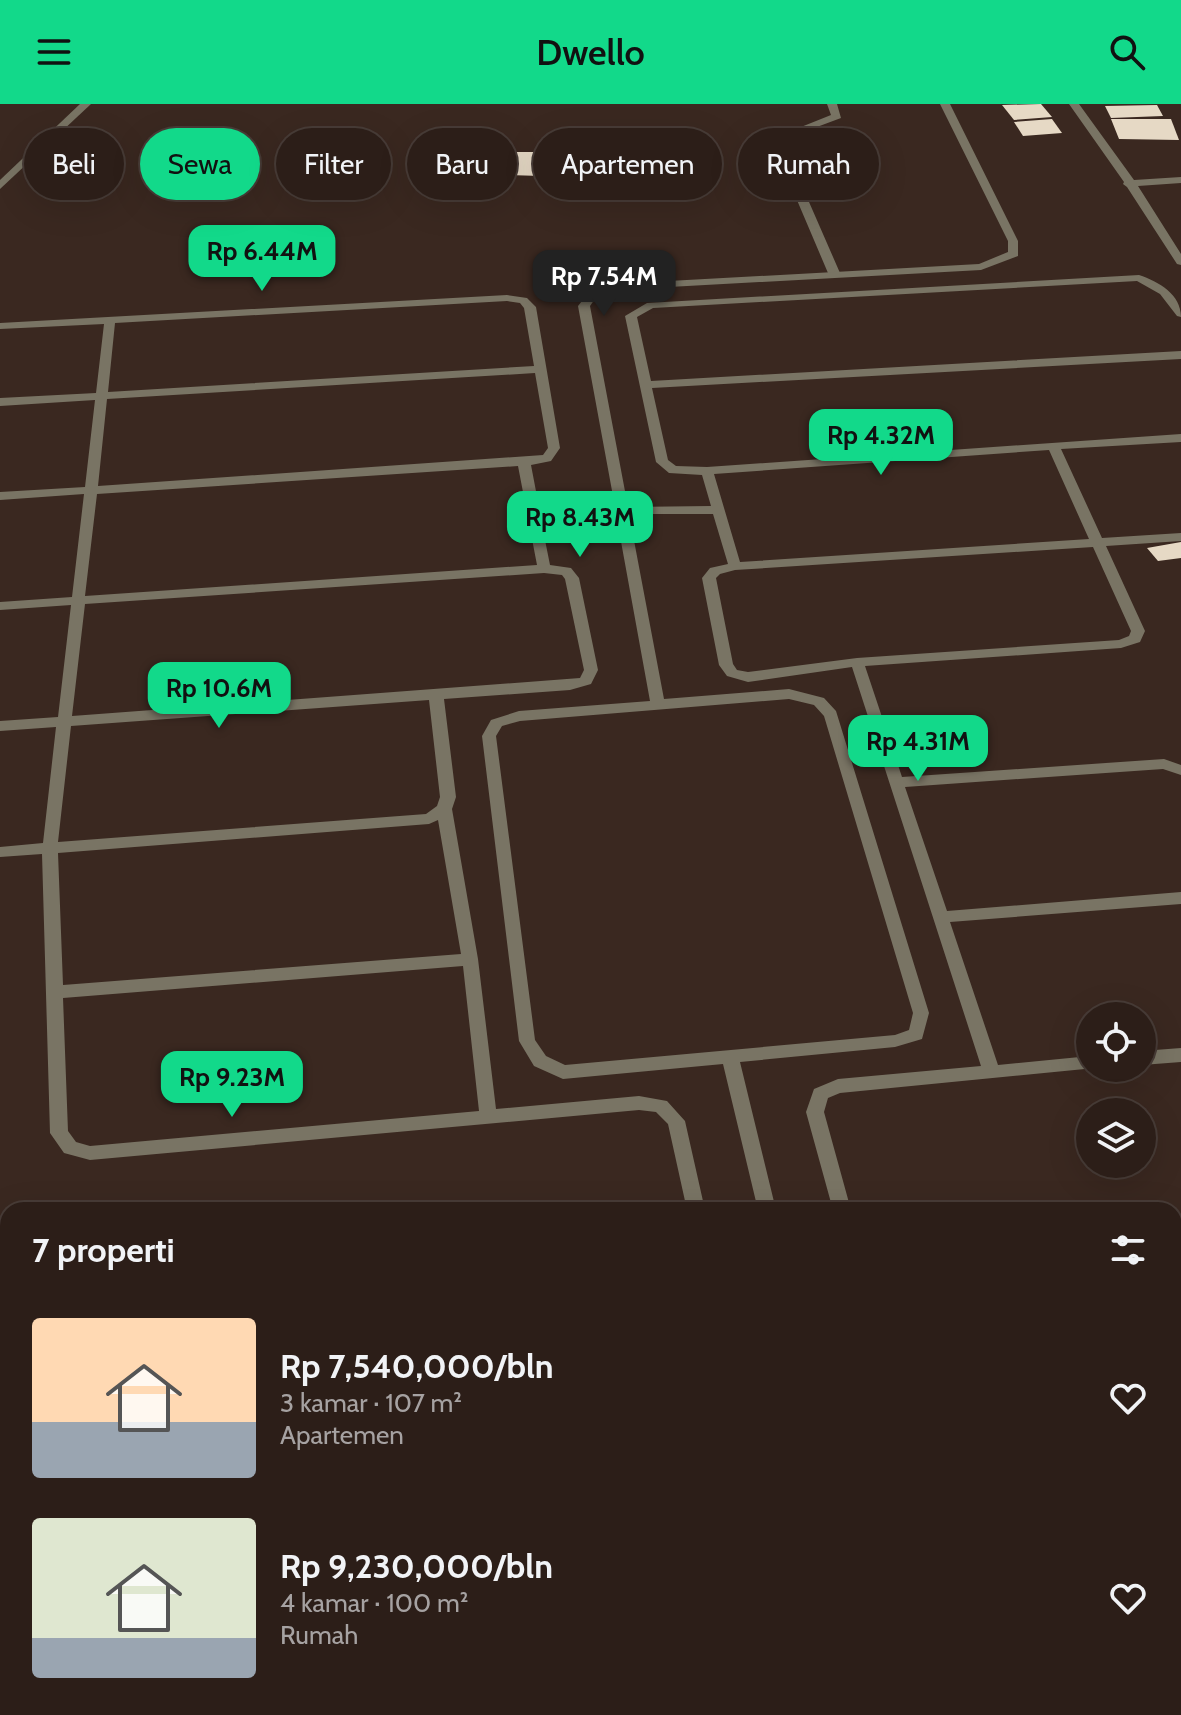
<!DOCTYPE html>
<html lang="id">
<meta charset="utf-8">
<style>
body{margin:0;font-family:Cabin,sans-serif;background:#342721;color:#f1f3f6;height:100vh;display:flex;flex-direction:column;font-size:30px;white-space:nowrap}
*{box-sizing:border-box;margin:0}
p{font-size:26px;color:#a6a2a2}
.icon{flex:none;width:44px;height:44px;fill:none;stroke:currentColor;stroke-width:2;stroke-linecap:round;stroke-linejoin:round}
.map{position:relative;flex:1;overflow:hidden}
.side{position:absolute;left:0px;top:1098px;width:1182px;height:514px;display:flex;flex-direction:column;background:#2c1e18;border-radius:24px 24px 0 0;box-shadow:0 8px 32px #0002,0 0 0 2px #483c37}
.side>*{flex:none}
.top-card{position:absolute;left:24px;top:24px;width:1134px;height:72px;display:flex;gap:16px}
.tools{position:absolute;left:1076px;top:898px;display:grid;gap:16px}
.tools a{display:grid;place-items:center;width:80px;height:80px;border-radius:50%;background:#2c1e18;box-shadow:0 8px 32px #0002,0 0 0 2px #483c37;font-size:40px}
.price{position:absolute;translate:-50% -68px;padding:0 18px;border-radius:16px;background:#12d98a;color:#111;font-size:26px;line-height:52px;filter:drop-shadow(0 2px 4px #0008)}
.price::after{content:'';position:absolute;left:50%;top:48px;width:24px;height:18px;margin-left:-12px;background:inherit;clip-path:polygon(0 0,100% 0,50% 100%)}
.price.selected{background:#222;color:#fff}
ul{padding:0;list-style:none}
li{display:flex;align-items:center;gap:24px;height:200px;padding:0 32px}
li span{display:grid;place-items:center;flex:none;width:224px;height:160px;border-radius:8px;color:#555}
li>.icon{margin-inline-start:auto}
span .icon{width:96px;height:96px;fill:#fffc;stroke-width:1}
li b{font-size:34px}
h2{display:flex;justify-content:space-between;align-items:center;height:96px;padding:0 32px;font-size:34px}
.tag{padding:0 28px;border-radius:36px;background:#2c1e18;box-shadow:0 8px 32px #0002,0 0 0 2px #483c37;font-size:28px;line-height:72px}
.tag.selected{background:#12d98a;color:#111}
header{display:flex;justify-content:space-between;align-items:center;height:104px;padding:0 32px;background:#12d98a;color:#111;font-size:36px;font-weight:600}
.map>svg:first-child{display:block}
.building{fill:#e6d9c5}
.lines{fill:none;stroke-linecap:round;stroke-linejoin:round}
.service{fill:#797464;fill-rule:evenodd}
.minor{fill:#797464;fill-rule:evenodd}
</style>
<header><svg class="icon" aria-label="menu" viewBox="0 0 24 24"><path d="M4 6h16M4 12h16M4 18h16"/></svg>Dwello<svg class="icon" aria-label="search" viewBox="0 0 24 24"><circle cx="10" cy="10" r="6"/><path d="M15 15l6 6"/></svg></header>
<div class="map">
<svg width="1181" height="1611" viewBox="0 0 1181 1611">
<rect width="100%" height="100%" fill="#3a2820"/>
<g class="building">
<polygon points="1041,0 1052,13 1014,16 1002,1"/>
<polygon points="1157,1 1163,12 1111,14 1105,2"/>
<polygon points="1052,15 1062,29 1023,32 1014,18"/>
<polygon points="1111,15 1171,15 1179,36 1119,35"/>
<polygon points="510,48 544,48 541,72 506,71"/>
<polygon points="1181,438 1181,454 1158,457 1147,444"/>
</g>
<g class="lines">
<polygon class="service" points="827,0 837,0 841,14 782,36 840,169 834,172 828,169 771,35 831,11"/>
<g class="minor">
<polygon points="80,0 91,0 0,85 0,76"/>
<path d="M940,0h10l68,137v15l-37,14 -366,20 -18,6 -7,10 38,201 83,-1 -9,-31 -33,-2 -13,-11 -31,-146 22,-13 492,-28c20,7 42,19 42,42l-4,-1 -17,-22 -23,-13 -484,27 -16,9 14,64 530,-30v8l-529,29 16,72 8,6 31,1 474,-33v8l-120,7 41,89 79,-5v8l-75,5 39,85 -5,11 -19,6 -256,18 37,111 262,-18 17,6v10l-18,-6 -258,18 42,124 234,-19v12l-231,18 48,143 92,-9v12h5l-255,25 -12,5 -4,14 27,98h-18l-27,-98 8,-23 24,-10 143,-13 -129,-399 -104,15 -21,-6 -8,-11 -17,-87 8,-10 18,-4 -15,-50h-84l35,185 125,-10 35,9 12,13 93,302 -7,26 -27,8 -155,15 36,148h-18l-35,-146 -160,15 -29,-13 -15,-25 -37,-305 9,-16 28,-9 131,-10 -34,-187 -76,1 10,50 21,3 8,10 19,92 -7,14 -21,6 -126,9 12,98 -4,12 26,150 18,150 143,-13 28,5 18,20 20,89h-18l-19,-86 -12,-12 -17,-2 -549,50 -26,-7 -14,-20 -8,-279 -42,3v-10l43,-4 13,-116 -56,4v-10l58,-4 13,-112 -71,5v-8l72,-5 12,-103 -84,6v-8l85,-5 10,-87 -95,6v-8l96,-5 8,-69 -104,5v-6l507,-28 20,3 9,9 24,141 -9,13 -20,4 8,42h76l-37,-201 11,-14 25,-8 365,-20 29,-12v-11zM507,197l13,2 4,5 10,58 -426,26 7,-69zM535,269l13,75 -5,7 -445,31 9,-87zM1049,346l40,89 -349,23 -26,-88zM518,362l19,99 -452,31 12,-102zM1093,443l38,84 -2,5 -10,4 -262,18 -109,14 -11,-2 -4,-6 -17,-86 4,-4 15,-4zM544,469l18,2 3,4 19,91 -4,8 -508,38 13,-112zM789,595l25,6 10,11 89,297 -4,17 -14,5 -330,30 -19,-9 -11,-16 -39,-304 6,-10 18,-5zM429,596l11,97 -3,9 -11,8 -368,28 13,-116zM438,716l23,134 -398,31 -5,-132 371,-29zM463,862l16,145 -389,35 -14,-4 -8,-11 -5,-133z"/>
<polygon points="1069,0 1079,0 1134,76 1181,73 1181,79 1138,82 1181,150 1181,161 1177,160 1127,83 1123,80 1124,78"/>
<polygon points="1181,944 1181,958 1142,961 1142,947"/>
<polygon points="1181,1129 1181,1145 1174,1146 1174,1130"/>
<polygon points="1181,1355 1181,1373 1174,1374 1174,1356"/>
<polygon points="713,1604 735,1604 736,1611 714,1611"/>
<polygon points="877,1604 899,1604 901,1611 879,1611"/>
<polygon points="1029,1604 1051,1604 1053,1611 1031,1611"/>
</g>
</g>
</svg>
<div class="tools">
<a><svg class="icon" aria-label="locate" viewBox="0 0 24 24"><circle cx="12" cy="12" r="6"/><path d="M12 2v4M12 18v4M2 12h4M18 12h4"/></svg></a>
<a><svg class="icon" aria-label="layers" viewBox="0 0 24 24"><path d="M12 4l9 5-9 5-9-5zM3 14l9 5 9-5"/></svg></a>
</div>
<b class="price" style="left:262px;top:189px">Rp 6.44M</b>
<b class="price selected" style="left:604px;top:214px">Rp 7.54M</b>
<b class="price" style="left:881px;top:373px">Rp 4.32M</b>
<b class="price" style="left:580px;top:455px">Rp 8.43M</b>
<b class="price" style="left:219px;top:626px">Rp 10.6M</b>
<b class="price" style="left:918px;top:679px">Rp 4.31M</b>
<b class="price" style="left:232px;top:1015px">Rp 9.23M</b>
<div class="top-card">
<a class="tag">Beli</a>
<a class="tag selected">Sewa</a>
<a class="tag">Filter</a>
<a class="tag">Baru</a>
<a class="tag">Apartemen</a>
<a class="tag">Rumah</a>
</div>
<section class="side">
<h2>7 properti<svg class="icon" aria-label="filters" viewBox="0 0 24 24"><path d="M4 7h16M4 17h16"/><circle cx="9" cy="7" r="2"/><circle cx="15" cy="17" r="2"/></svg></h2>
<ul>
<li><span style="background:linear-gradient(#ffd9b3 65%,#9aa5b1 0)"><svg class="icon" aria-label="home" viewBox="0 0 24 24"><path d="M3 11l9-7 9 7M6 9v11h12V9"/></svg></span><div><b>Rp 7,540,000/bln</b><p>3 kamar · 107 m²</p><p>Apartemen</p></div><svg class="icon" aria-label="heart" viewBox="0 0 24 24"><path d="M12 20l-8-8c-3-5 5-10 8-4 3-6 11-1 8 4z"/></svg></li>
<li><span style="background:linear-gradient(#dfe7d0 75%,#9aa5b1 0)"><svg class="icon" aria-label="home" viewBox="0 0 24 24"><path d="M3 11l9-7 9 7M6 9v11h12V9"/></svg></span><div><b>Rp 9,230,000/bln</b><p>4 kamar · 100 m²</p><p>Rumah</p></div><svg class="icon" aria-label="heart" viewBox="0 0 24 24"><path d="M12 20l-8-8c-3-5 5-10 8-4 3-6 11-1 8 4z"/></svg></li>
</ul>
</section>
</div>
